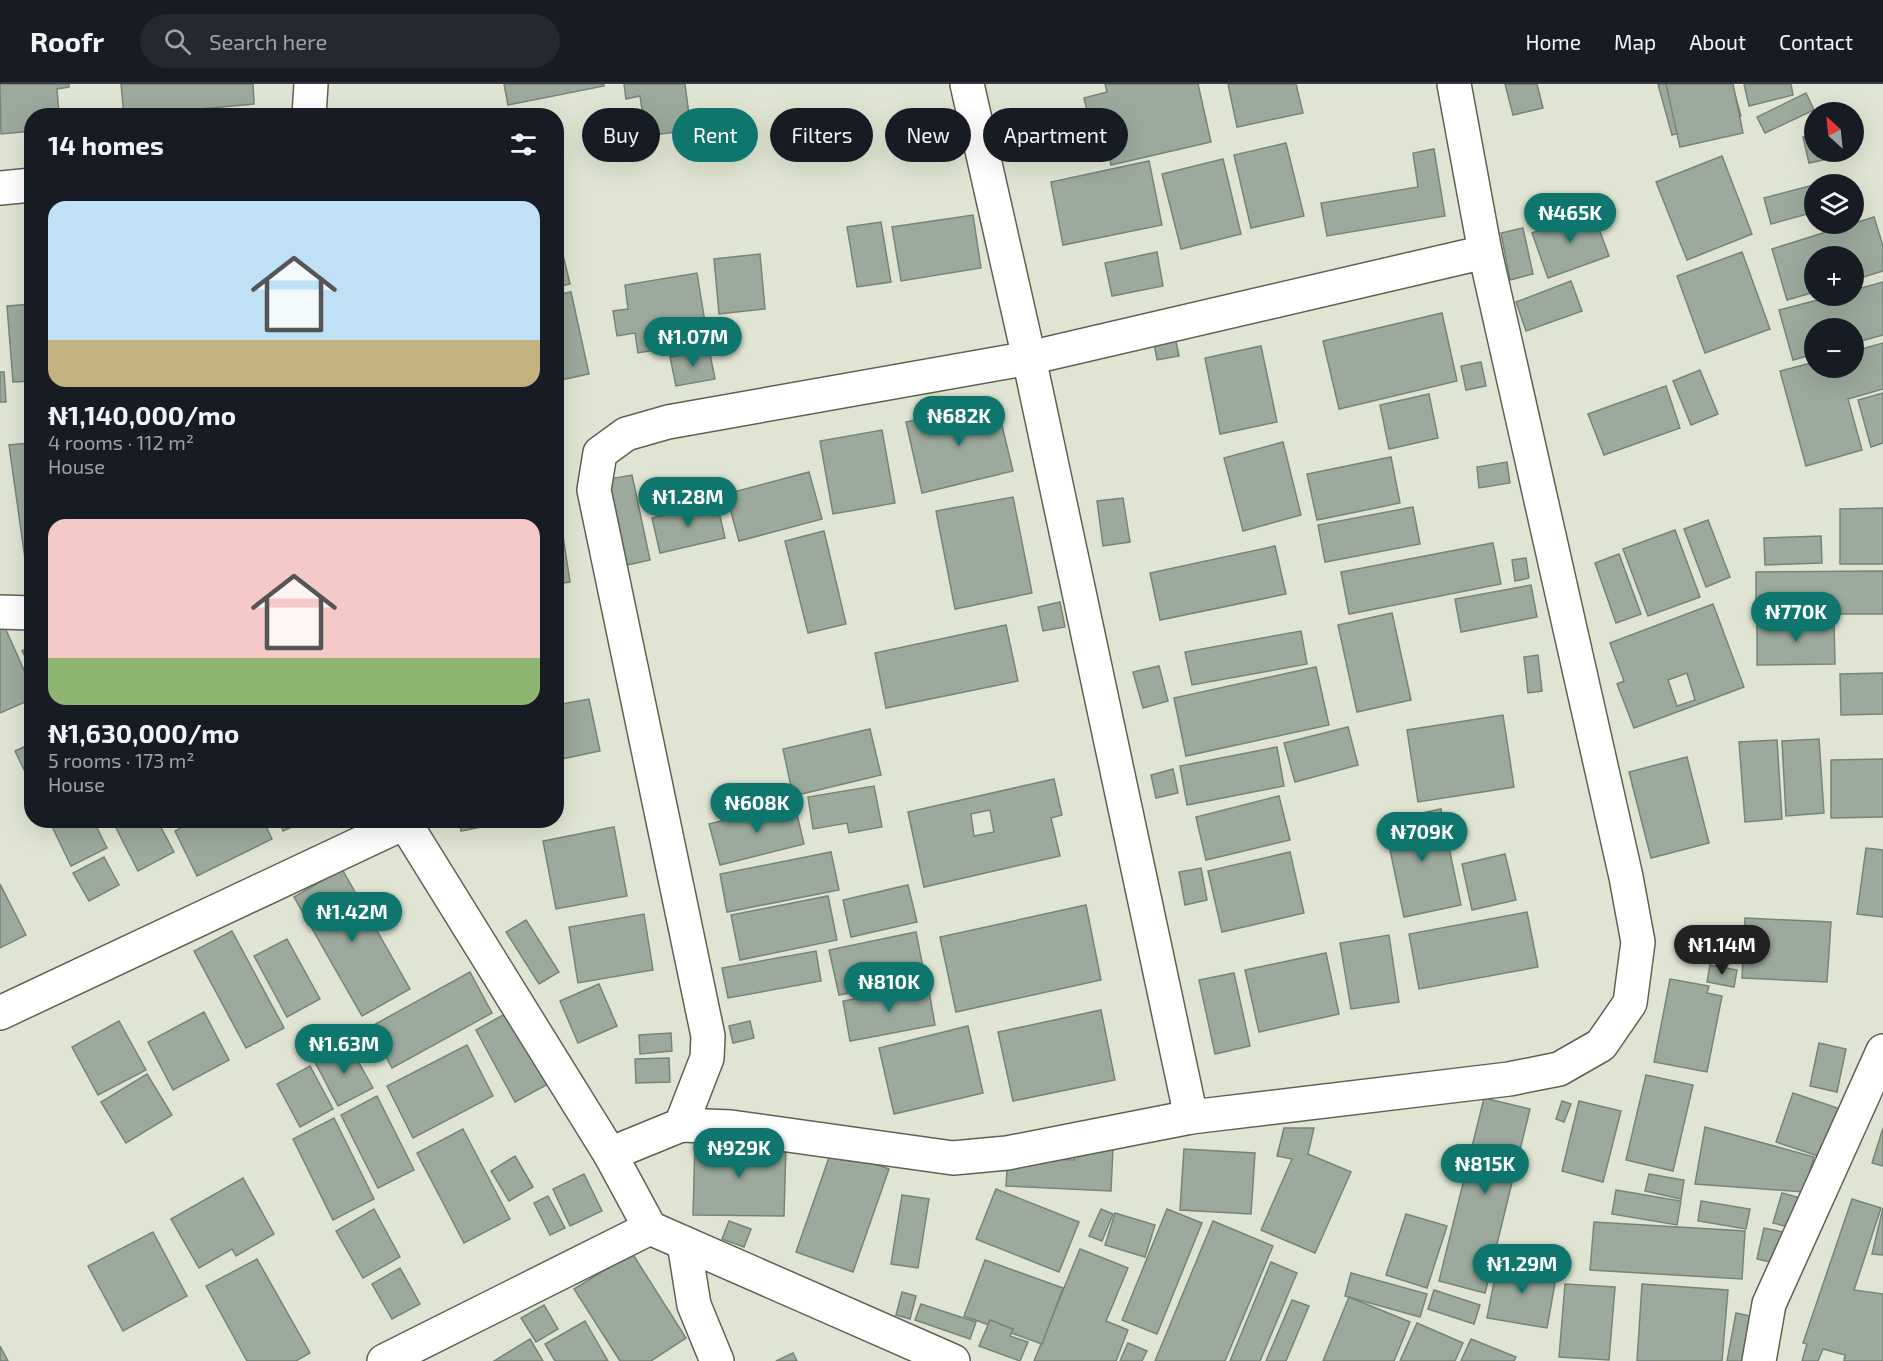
<!DOCTYPE html>
<meta charset="utf-8">
<style>
body{margin:0;font-family:"Exo 2",sans-serif;background:#242831;color:#f1f3f6;height:100vh;display:flex;flex-direction:column;font-size:22px;white-space:nowrap}
*{box-sizing:border-box;margin:0}
p{font-size:20px;color:#9ea1a6}
.icon{flex:none;width:33px;height:33px;fill:none;stroke:currentColor;stroke-width:2;stroke-linecap:round;stroke-linejoin:round}
.map{position:relative;flex:1;overflow:hidden}
.side{position:absolute;left:24px;top:24px;width:540px;height:720px;display:flex;flex-direction:column;background:#171b24;border-radius:24px;box-shadow:0 6px 24px #0002}
.side>*{flex:none}
.guide{position:absolute;left:582px;top:24px;width:570px;height:54px;display:flex;gap:12px}
.needle{width:39px;rotate:333deg}
.fabs{position:absolute;left:1804px;top:18px;display:grid;gap:12px}
.fabs a{display:grid;place-items:center;width:60px;height:60px;border-radius:50%;background:#171b24;box-shadow:0 6px 24px #0002;font-size:30px}
.price{position:absolute;translate:-50% -51px;padding:0 14px;border-radius:21px;background:#0f766e;color:#fff;font-size:20px;line-height:39px;filter:drop-shadow(0 2px 3px #0008)}
.price::after{content:'';position:absolute;left:50%;top:36px;width:18px;height:14px;margin-left:-9px;background:inherit;clip-path:polygon(0 0,100% 0,50% 100%)}
.price.current{background:#222;color:#fff}
ul{padding:0;list-style:none}
li{display:grid;align-content:center;gap:12px;height:318px;padding:0 24px}
li span{display:grid;place-items:center;height:186px;border-radius:18px;color:#555}
li>.icon{margin-inline-start:auto}
span .icon{width:108px;height:108px;fill:#fffc;stroke-width:1}
li b{font-size:26px}
h2{display:flex;justify-content:space-between;align-items:center;height:72px;padding:0 24px;font-size:26px}
.chip{padding:0 21px;border-radius:27px;background:#171b24;box-shadow:0 6px 24px #0002;font-size:21px;line-height:54px}
.chip.current{background:#0f766e;color:#fff}
header{display:flex;align-items:center;gap:36px;box-sizing:border-box;height:84px;padding:0 30px;background:#171b24;border-bottom:2px solid #363941}
header strong{font-size:28px}
nav{display:flex;gap:33px;margin-inline-start:auto;font-size:21px}
.search{width:420px;height:54px;background:#242831;display:flex;align-items:center;gap:15px;box-sizing:border-box;padding:0 21px;border-radius:33px;color:#9ea1a6;font-size:22px}
.map>svg:first-child{display:block}
.building{fill:#9caa9d;stroke:#778477;stroke-width:1.5;fill-rule:evenodd}
.lines{fill:none;stroke-linecap:round;stroke-linejoin:round}
.street-casing{stroke:#5e6253;stroke-width:36}
.street{stroke:#fff;stroke-width:33}
</style>
<header>
<strong>Roofr</strong>
<div class="search"><svg class="icon" aria-label="search" viewBox="0 0 24 24"><circle cx="10" cy="10" r="6"/><path d="M15 15l6 6"/></svg>Search here</div>
<nav><a>Home</a><a>Map</a><a>About</a><a>Contact</a></nav>
</header>
<div class="map">
<svg width="1883" height="1277" viewBox="0 0 1883 1277">
<rect width="100%" height="100%" fill="#e0e5d3"/>
<g class="building">
<polygon points="0,0 69,0 69,3 57,5 59,32 32,32 32,47 1,50"/>
<polygon points="121,0 253,0 254,20 124,32"/>
<polygon points="504,0 604,0 604,2 508,21"/>
<polygon points="624,0 685,0 691,46 646,52 640,12 626,15"/>
<polygon points="1105,0 1198,0 1211,58 1111,81 1103,45 1092,48 1084,14 1107,8"/>
<polygon points="1228,0 1296,0 1303,29 1237,43"/>
<polygon points="1505,0 1537,0 1543,24 1513,31"/>
<polygon points="1658,0 1732,0 1741,32 1672,51"/>
<polygon points="1666,0 1733,0 1743,49 1680,63"/>
<polygon points="1744,0 1791,0 1793,11 1749,22"/>
<polygon points="1806,9 1814,26 1765,49 1757,33"/>
<polygon points="1815,50 1815,68 1826,68 1828,75 1809,79 1803,53"/>
<polygon points="1286,59 1304,132 1251,144 1234,71"/>
<polygon points="1434,65 1445,132 1327,152 1321,119 1418,103 1413,69"/>
<polygon points="1722,72 1752,150 1687,176 1656,98"/>
<polygon points="1223,75 1241,150 1181,165 1162,90"/>
<polygon points="1149,77 1162,141 1063,161 1051,98"/>
<polygon points="1821,99 1822,100 1815,100 1815,128 1771,140 1764,114"/>
<polygon points="1592,126 1609,172 1548,194 1532,149"/>
<polygon points="973,131 981,184 901,197 892,143"/>
<polygon points="1874,133 1883,162 1883,187 1854,196 1854,172 1815,172 1815,208 1787,216 1772,165"/>
<polygon points="881,138 891,198 857,203 847,143"/>
<polygon points="1523,144 1533,190 1510,196 1501,149"/>
<polygon points="560,158 570,200 556,203 556,159"/>
<polygon points="1157,168 1163,202 1112,212 1105,179"/>
<polygon points="1742,168 1770,245 1705,269 1677,192"/>
<polygon points="760,170 765,225 719,230 714,175"/>
<polygon points="697,189 708,257 638,269 635,249 617,252 613,227 628,225 625,201"/>
<polygon points="1571,197 1582,227 1526,247 1516,218"/>
<polygon points="1883,198 1883,251 1854,259 1854,244 1815,244 1815,270 1793,276 1779,226 1833,212 1854,212 1854,206"/>
<polygon points="571,208 589,290 556,297 556,211"/>
<polygon points="32,220 32,297 13,298 7,222"/>
<polygon points="1442,229 1457,297 1339,325 1323,257"/>
<polygon points="1174,248 1179,272 1157,276 1153,253"/>
<polygon points="1883,259 1883,305 1848,315 1862,366 1806,382 1780,287 1815,278 1815,284 1854,284 1854,267"/>
<polygon points="1261,262 1277,338 1220,350 1205,274"/>
<polygon points="709,265 715,295 676,302 670,273"/>
<polygon points="1481,278 1486,302 1466,306 1461,282"/>
<polygon points="1700,286 1718,330 1691,341 1673,297"/>
<polygon points="0,288 4,288 6,318 0,318"/>
<polygon points="1666,302 1680,344 1604,371 1588,330"/>
<polygon points="1883,309 1883,359 1871,363 1858,316"/>
<polygon points="1429,310 1438,354 1389,365 1380,321"/>
<polygon points="996,317 1013,387 922,409 906,338"/>
<polygon points="882,346 895,419 833,430 820,357"/>
<polygon points="1283,358 1301,431 1243,447 1224,374"/>
<polygon points="29,359 32,375 32,489 27,489 9,361"/>
<polygon points="1391,373 1400,419 1317,436 1307,390"/>
<polygon points="1507,378 1510,399 1479,404 1477,383"/>
<polygon points="809,388 822,435 739,457 726,410"/>
<polygon points="632,391 650,476 627,481 609,395"/>
<polygon points="1013,413 1032,509 955,525 936,427"/>
<polygon points="1123,414 1130,458 1103,462 1097,417"/>
<polygon points="717,419 725,454 660,469 652,434"/>
<polygon points="1413,423 1420,460 1325,478 1318,441"/>
<polygon points="1883,424 1883,480 1840,480 1840,425"/>
<polygon points="556,426 559,426 570,498 556,500"/>
<polygon points="1708,436 1730,493 1706,503 1684,445"/>
<polygon points="1675,446 1700,513 1648,532 1623,465"/>
<polygon points="824,447 846,540 808,549 785,457"/>
<polygon points="1821,452 1822,479 1765,481 1764,454"/>
<polygon points="1493,459 1501,500 1349,530 1341,488"/>
<polygon points="1275,462 1286,510 1160,536 1150,489"/>
<polygon points="1619,470 1641,530 1616,539 1595,479"/>
<polygon points="1526,474 1529,494 1515,497 1512,476"/>
<polygon points="1883,487 1883,530 1756,530 1756,488"/>
<polygon points="1531,501 1537,533 1461,548 1455,515"/>
<polygon points="1060,518 1065,543 1043,547 1038,523"/>
<path d="M1713,520l31,83 -110,41 -17,-44 7,-3 -14,-38zM1687,589l8,27 -18,6 -9,-26z"/>
<polygon points="1392,529 1411,616 1357,628 1338,541"/>
<polygon points="2,537 32,604 32,615 0,629 0,538"/>
<polygon points="1834,537 1835,580 1757,581 1757,538"/>
<polygon points="1006,541 1018,597 886,624 875,569"/>
<polygon points="1301,547 1307,580 1192,601 1185,568"/>
<polygon points="32,561 32,585 22,567"/>
<polygon points="1538,571 1542,607 1528,609 1524,573"/>
<polygon points="1159,582 1168,617 1143,624 1133,588"/>
<polygon points="1316,583 1329,641 1186,672 1174,614"/>
<polygon points="1883,589 1883,630 1841,631 1840,590"/>
<polygon points="589,615 600,667 557,676 556,621"/>
<polygon points="1503,631 1514,703 1418,718 1407,646"/>
<polygon points="1348,643 1358,681 1295,698 1284,659"/>
<polygon points="870,645 881,691 793,712 783,665"/>
<polygon points="1819,655 1824,729 1786,732 1782,657"/>
<polygon points="1777,656 1782,735 1745,738 1739,658"/>
<polygon points="32,659 32,702 15,667"/>
<polygon points="1277,663 1284,702 1187,721 1180,682"/>
<polygon points="1687,673 1709,759 1651,774 1629,688"/>
<polygon points="1883,675 1883,733 1831,734 1831,676"/>
<polygon points="1173,685 1178,709 1156,714 1151,691"/>
<path d="M1054,695l8,36 -11,3 9,38 -136,31 -16,-75zM990,726l4,22 -20,4 -3,-22z"/>
<polygon points="874,702 882,743 849,749 847,739 813,745 808,713"/>
<polygon points="1279,712 1290,756 1206,776 1196,733"/>
<polygon points="794,718 804,760 720,781 709,740"/>
<polygon points="1441,725 1461,821 1404,833 1384,737"/>
<polygon points="49,736 93,736 107,764 71,782"/>
<polygon points="112,736 157,736 174,768 138,787"/>
<polygon points="196,736 263,736 272,755 197,792 175,747"/>
<polygon points="279,736 307,736 283,747"/>
<polygon points="459,736 516,736 461,747"/>
<polygon points="614,743 627,812 556,825 543,757"/>
<polygon points="1866,764 1883,766 1883,833 1857,830"/>
<polygon points="831,768 839,806 727,828 720,790"/>
<polygon points="1290,768 1304,829 1222,848 1208,787"/>
<polygon points="1505,770 1516,816 1472,826 1462,780"/>
<polygon points="104,773 119,801 89,817 73,789"/>
<polygon points="1201,784 1207,816 1185,821 1179,788"/>
<polygon points="342,785 410,905 362,932 294,813"/>
<polygon points="0,800 26,851 0,864"/>
<polygon points="908,801 917,838 851,853 843,816"/>
<polygon points="828,812 837,856 740,876 731,831"/>
<polygon points="1086,821 1101,896 956,928 940,853"/>
<polygon points="1527,828 1538,883 1419,905 1409,850"/>
<polygon points="644,830 653,886 578,899 569,843"/>
<polygon points="1745,834 1831,838 1827,898 1742,894"/>
<polygon points="526,836 559,888 539,900 506,848"/>
<polygon points="232,847 284,944 246,964 194,867"/>
<polygon points="916,848 925,893 839,911 829,866"/>
<polygon points="1389,851 1399,918 1351,925 1340,859"/>
<polygon points="287,855 320,915 287,933 254,872"/>
<polygon points="816,867 821,897 728,914 722,884"/>
<polygon points="1326,869 1339,930 1259,948 1245,886"/>
<polygon points="1710,881 1737,886 1734,903 1707,898"/>
<polygon points="470,888 492,929 392,984 370,943"/>
<polygon points="1234,889 1250,962 1215,970 1199,896"/>
<polygon points="1670,895 1709,902 1707,909 1722,912 1707,988 1654,978"/>
<polygon points="599,900 617,942 578,959 560,917"/>
<polygon points="928,901 935,941 850,957 843,917"/>
<polygon points="512,926 552,998 515,1018 476,946"/>
<polygon points="1101,926 1115,996 1013,1017 998,948"/>
<polygon points="204,928 229,976 173,1006 148,958"/>
<polygon points="119,937 146,986 98,1011 72,963"/>
<polygon points="750,937 754,954 733,959 729,942"/>
<polygon points="968,942 983,1009 894,1030 879,964"/>
<polygon points="671,949 672,967 640,970 639,951"/>
<polygon points="1819,959 1846,965 1837,1008 1810,1002"/>
<polygon points="349,961 373,1004 338,1022 315,978"/>
<polygon points="467,961 493,1012 413,1054 387,1002"/>
<polygon points="669,974 670,998 636,999 635,975"/>
<polygon points="310,982 333,1025 300,1043 277,1000"/>
<polygon points="147,990 172,1031 126,1059 101,1018"/>
<polygon points="1646,991 1693,1001 1673,1087 1626,1076"/>
<polygon points="1793,1009 1840,1025 1824,1074 1776,1058"/>
<polygon points="377,1012 414,1086 378,1104 341,1031"/>
<polygon points="1484,1014 1530,1025 1485,1209 1439,1197"/>
<polygon points="1562,1017 1571,1020 1564,1038 1556,1035"/>
<polygon points="1579,1017 1621,1027 1603,1098 1562,1087"/>
<polygon points="334,1034 374,1115 333,1136 293,1055"/>
<polygon points="1705,1043 1814,1073 1804,1108 1695,1100"/>
<polygon points="1284,1044 1314,1044 1308,1070 1351,1088 1315,1169 1261,1146 1292,1075 1277,1072"/>
<polygon points="1883,1044 1883,1082 1872,1079"/>
<polygon points="463,1045 510,1135 464,1159 417,1069"/>
<polygon points="695,1058 786,1060 784,1132 693,1131"/>
<polygon points="1075,1062 1113,1064 1111,1107 1006,1102 1008,1073 1074,1076"/>
<polygon points="832,1065 889,1085 853,1188 796,1168"/>
<polygon points="1184,1065 1255,1069 1251,1130 1180,1126"/>
<polygon points="515,1072 533,1103 509,1117 491,1087"/>
<polygon points="584,1090 602,1127 570,1142 553,1105"/>
<polygon points="1649,1090 1684,1096 1681,1115 1645,1107"/>
<polygon points="243,1094 274,1150 236,1172 232,1165 199,1184 171,1135"/>
<polygon points="996,1105 1079,1138 1059,1188 976,1155"/>
<polygon points="1616,1106 1681,1117 1677,1141 1612,1130"/>
<polygon points="1782,1109 1804,1115 1796,1145 1773,1139"/>
<polygon points="902,1111 929,1115 918,1184 891,1180"/>
<polygon points="548,1112 565,1144 550,1151 534,1119"/>
<polygon points="1852,1115 1881,1124 1854,1206 1883,1210 1883,1277 1844,1277 1845,1271 1823,1265 1818,1277 1802,1277 1807,1260 1803,1259"/>
<polygon points="1701,1117 1750,1125 1746,1145 1698,1137"/>
<polygon points="1883,1124 1883,1171 1872,1170"/>
<polygon points="374,1125 400,1173 363,1194 336,1147"/>
<polygon points="1101,1125 1113,1130 1102,1157 1089,1152"/>
<polygon points="1167,1125 1202,1139 1157,1250 1122,1236"/>
<polygon points="1115,1129 1155,1141 1145,1173 1105,1161"/>
<polygon points="1406,1130 1447,1142 1427,1204 1386,1191"/>
<polygon points="729,1137 751,1145 744,1163 722,1155"/>
<polygon points="1213,1137 1273,1162 1225,1277 1155,1277"/>
<polygon points="1594,1138 1745,1147 1742,1195 1590,1186"/>
<polygon points="1764,1144 1793,1150 1786,1182 1757,1175"/>
<polygon points="153,1148 187,1212 123,1247 88,1182"/>
<polygon points="1080,1165 1128,1184 1106,1237 1128,1246 1116,1277 1034,1277"/>
<polygon points="632,1169 686,1254 651,1277 620,1277 574,1205"/>
<polygon points="257,1175 310,1269 296,1277 247,1277 206,1202"/>
<polygon points="985,1176 1063,1204 1042,1260 964,1232"/>
<polygon points="1271,1178 1297,1189 1260,1277 1230,1277"/>
<polygon points="1498,1178 1557,1188 1547,1244 1487,1234"/>
<polygon points="400,1184 420,1220 392,1235 372,1200"/>
<polygon points="1351,1189 1427,1210 1420,1233 1345,1212"/>
<polygon points="1565,1200 1615,1203 1609,1276 1559,1273"/>
<polygon points="1642,1200 1728,1206 1722,1277 1637,1277"/>
<polygon points="1434,1206 1480,1221 1474,1240 1428,1225"/>
<polygon points="902,1208 916,1212 910,1235 896,1231"/>
<polygon points="1349,1213 1410,1238 1394,1277 1323,1277"/>
<polygon points="1292,1216 1309,1222 1286,1277 1266,1277"/>
<polygon points="921,1220 976,1238 970,1255 915,1236"/>
<polygon points="544,1221 558,1245 536,1258 521,1234"/>
<polygon points="1736,1229 1770,1236 1761,1277 1727,1277"/>
<polygon points="990,1236 1013,1245 1010,1252 1028,1258 1020,1277 979,1262"/>
<polygon points="585,1237 608,1277 555,1277 545,1260"/>
<polygon points="1417,1239 1463,1259 1455,1277 1400,1277"/>
<polygon points="530,1255 543,1277 494,1277"/>
<polygon points="1471,1255 1516,1273 1514,1277 1461,1277"/>
<polygon points="1128,1259 1147,1267 1142,1277 1120,1277"/>
<polygon points="0,1262 8,1277 0,1277"/>
<polygon points="793,1269 797,1277 776,1277"/>
</g>
<g class="lines">
<defs>
<g id="street">
<polyline points="967,0 1029,274 1191,1033"/>
<polyline points="309,32 311,0"/>
<polyline points="0,104 32,101"/>
<polyline points="0,528 32,529"/>
<polyline points="403,736 610,1070 650,1144 953,1277"/>
<polyline points="0,929 404,739"/>
<polyline points="681,1041 707,974 708,952 594,406 600,369 626,350 668,338 1029,274 1485,168"/>
<polyline points="610,1070 681,1041 731,1043 953,1074 1007,1069 1191,1033 1509,995 1559,985 1601,961 1630,919 1638,858 1626,793 1485,168 1454,0"/>
<polyline points="684,1159 694,1221 717,1277"/>
<polyline points="384,1277 650,1144"/>
<polyline points="1759,1277 1769,1220 1883,967"/>
</g>
</defs>
<use href="#street" class="street-casing"/>
<use href="#street" class="street"/>
</g>
</svg>
<div class="fabs">
<a><svg class="needle" viewBox="-14 -14 28 28"><path d="M0-13l5 13h-10z" fill="#e53935"/><path d="M0 13l5-13h-10z" fill="#9ea1a6"/></svg></a>
<a><svg class="icon" aria-label="layers" viewBox="0 0 24 24"><path d="M12 4l9 5-9 5-9-5zM3 14l9 5 9-5"/></svg></a>
<a>+</a>
<a>−</a>
</div>
<b class="price" style="left:1570px;top:160px">₦465K</b>
<b class="price" style="left:693px;top:284px">₦1.07M</b>
<b class="price" style="left:959px;top:363px">₦682K</b>
<b class="price" style="left:688px;top:444px">₦1.28M</b>
<b class="price" style="left:1796px;top:559px">₦770K</b>
<b class="price" style="left:757px;top:750px">₦608K</b>
<b class="price" style="left:1422px;top:779px">₦709K</b>
<b class="price" style="left:352px;top:859px">₦1.42M</b>
<b class="price current" style="left:1722px;top:892px">₦1.14M</b>
<b class="price" style="left:889px;top:929px">₦810K</b>
<b class="price" style="left:344px;top:991px">₦1.63M</b>
<b class="price" style="left:739px;top:1095px">₦929K</b>
<b class="price" style="left:1485px;top:1111px">₦815K</b>
<b class="price" style="left:1522px;top:1211px">₦1.29M</b>
<div class="guide">
<a class="chip">Buy</a>
<a class="chip current">Rent</a>
<a class="chip">Filters</a>
<a class="chip">New</a>
<a class="chip">Apartment</a>
</div>
<section class="side">
<h2>14 homes<svg class="icon" aria-label="filters" viewBox="0 0 24 24"><path d="M4 7h16M4 17h16"/><circle cx="9" cy="7" r="2"/><circle cx="15" cy="17" r="2"/></svg></h2>
<ul>
<li><span style="background:linear-gradient(#bfe0f5 75%,#c2b280 0)"><svg class="icon" aria-label="home" viewBox="0 0 24 24"><path d="M3 11l9-7 9 7M6 9v11h12V9"/></svg></span><div><b>₦1,140,000/mo</b><p>4 rooms · 112 m²</p><p>House</p></div></li>
<li><span style="background:linear-gradient(#f6c9c9 75%,#8fb573 0)"><svg class="icon" aria-label="home" viewBox="0 0 24 24"><path d="M3 11l9-7 9 7M6 9v11h12V9"/></svg></span><div><b>₦1,630,000/mo</b><p>5 rooms · 173 m²</p><p>House</p></div></li>
</ul>
</section>
</div>
